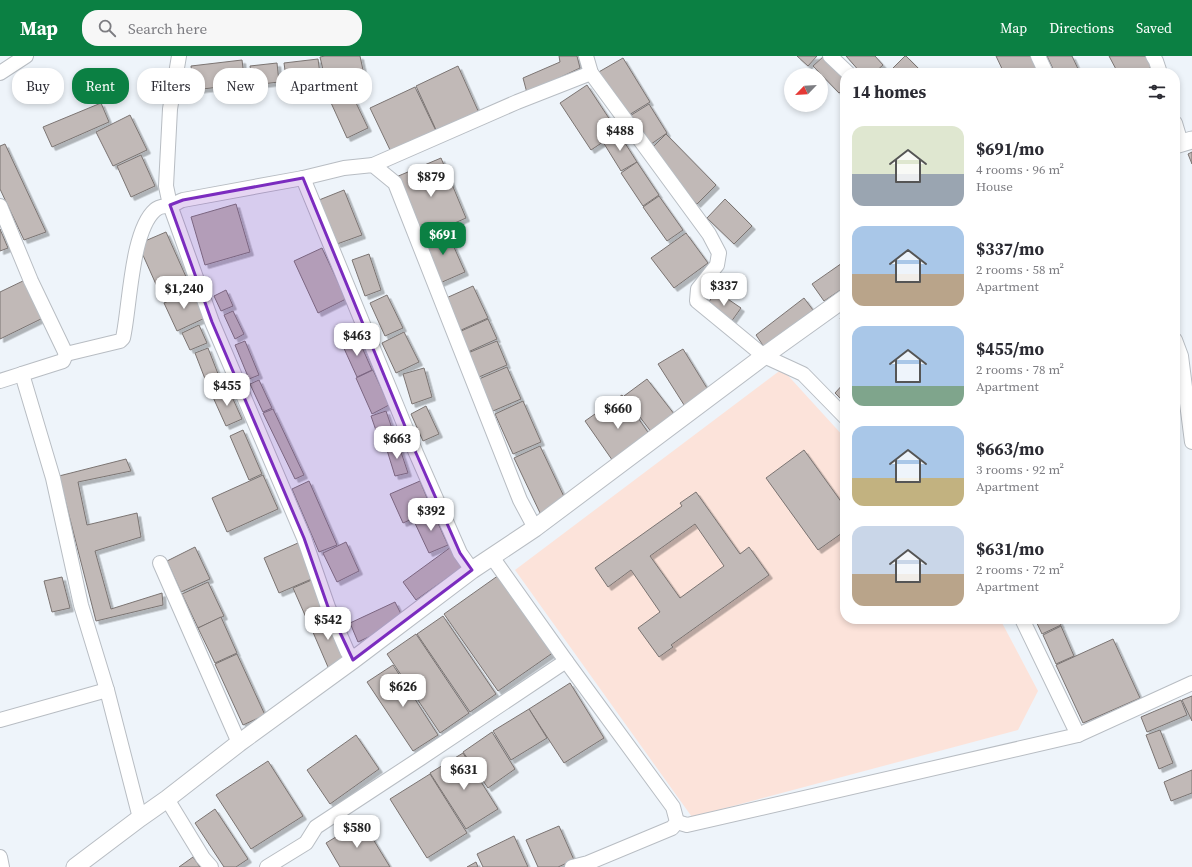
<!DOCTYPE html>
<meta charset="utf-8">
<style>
body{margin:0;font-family:"Source Serif 4",serif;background:#f7f7f7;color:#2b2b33;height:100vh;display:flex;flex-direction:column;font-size:15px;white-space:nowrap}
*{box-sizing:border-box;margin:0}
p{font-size:13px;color:#7c7c81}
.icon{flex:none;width:22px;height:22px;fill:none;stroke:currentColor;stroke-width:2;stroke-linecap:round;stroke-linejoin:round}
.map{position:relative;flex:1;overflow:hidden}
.panel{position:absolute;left:840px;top:12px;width:340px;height:556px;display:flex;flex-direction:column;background:#fff;border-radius:16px;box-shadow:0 2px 6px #0003}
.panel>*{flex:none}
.guide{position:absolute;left:12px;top:12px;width:380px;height:36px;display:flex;gap:8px}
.needle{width:26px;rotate:245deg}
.controls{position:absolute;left:784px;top:12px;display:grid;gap:8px}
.controls a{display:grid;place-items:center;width:44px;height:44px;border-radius:50%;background:#fff;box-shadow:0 2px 6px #0003;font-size:20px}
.price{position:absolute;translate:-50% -34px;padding:0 9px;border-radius:8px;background:#fff;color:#222;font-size:13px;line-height:26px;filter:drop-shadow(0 1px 2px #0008)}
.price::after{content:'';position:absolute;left:50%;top:24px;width:12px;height:9px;margin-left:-6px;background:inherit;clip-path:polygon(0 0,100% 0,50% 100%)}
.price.selected{background:#0b8043;color:#fff}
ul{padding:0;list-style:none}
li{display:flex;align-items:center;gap:12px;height:100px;padding:0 12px}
li span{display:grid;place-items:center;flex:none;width:112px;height:80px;border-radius:12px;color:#555}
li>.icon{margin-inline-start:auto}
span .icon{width:48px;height:48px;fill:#fffc;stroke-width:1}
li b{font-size:17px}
h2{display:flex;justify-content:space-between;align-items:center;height:48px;padding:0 12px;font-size:17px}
.chip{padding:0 14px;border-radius:16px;background:#fff;box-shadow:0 2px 6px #0003;font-size:14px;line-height:36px}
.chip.selected{background:#0b8043;color:#fff}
header{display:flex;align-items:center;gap:24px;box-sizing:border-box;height:56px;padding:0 20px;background:#0b8043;color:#fff}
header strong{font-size:19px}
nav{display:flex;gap:22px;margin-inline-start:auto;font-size:14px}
.search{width:280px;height:36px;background:#f7f7f7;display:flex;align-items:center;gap:10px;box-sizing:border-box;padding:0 14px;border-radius:16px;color:#7c7c81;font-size:15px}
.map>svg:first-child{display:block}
.education{fill:#fce3da}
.building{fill:#c1b9b7;stroke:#7b7472;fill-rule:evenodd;filter:url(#shadow)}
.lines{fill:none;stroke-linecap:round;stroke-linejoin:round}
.minor-casing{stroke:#b8bdc3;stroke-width:16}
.tertiary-casing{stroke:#b8bdc3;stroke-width:19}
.minor{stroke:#fff;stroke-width:14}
.tertiary{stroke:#fff;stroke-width:17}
.marked{fill:#7b2cbf;fill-opacity:0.2;stroke:#7b2cbf;stroke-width:3;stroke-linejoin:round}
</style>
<header>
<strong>Map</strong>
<div class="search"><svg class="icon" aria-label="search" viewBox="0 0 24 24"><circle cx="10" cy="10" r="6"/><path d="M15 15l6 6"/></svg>Search here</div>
<nav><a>Map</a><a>Directions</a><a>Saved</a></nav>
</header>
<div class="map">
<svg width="1192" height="811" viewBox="0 0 1192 811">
<defs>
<filter id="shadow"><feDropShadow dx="3.5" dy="3.5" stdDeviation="0" flood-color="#0004"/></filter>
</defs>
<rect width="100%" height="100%" fill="#eef4fa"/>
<polygon class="education" points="782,313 845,382 845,563 1000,563 1038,635 1018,674 692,761 515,514"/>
<g class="building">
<polygon points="325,0 360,0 363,14 325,22 320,1"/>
<polygon points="559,0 577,0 580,12 527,37 523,22 560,6"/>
<polygon points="797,0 817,0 808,10"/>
<polygon points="824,0 845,19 845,32 839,37 813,10"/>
<polygon points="846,0 875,0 883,9 874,17 861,17"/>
<polygon points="905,0 906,0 923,17 888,17"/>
<polygon points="996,0 1031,0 1039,17 1004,17"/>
<polygon points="1047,0 1072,0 1079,15 1076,17 1055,17"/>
<polygon points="1109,0 1146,0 1154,10 1140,17 1118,17"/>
<polygon points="623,2 650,46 624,62 597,17"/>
<polygon points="318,3 321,25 287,29 284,7"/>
<polygon points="242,4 245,28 194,34 191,10"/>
<polygon points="277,7 279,26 253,29 250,10"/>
<polygon points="458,10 479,57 437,76 416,30"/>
<polygon points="347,28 368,72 347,82 327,38"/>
<polygon points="587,29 618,76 591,94 560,47"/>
<polygon points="415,31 437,77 392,98 370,52"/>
<polygon points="101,47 109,66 52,91 43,71"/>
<polygon points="649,48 667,77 644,93 625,63"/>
<polygon points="130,59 147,94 113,110 96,76"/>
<polygon points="618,76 637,106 621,115 603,86"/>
<polygon points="666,78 716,129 697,148 647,97"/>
<polygon points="5,88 46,176 24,184 0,133 0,90"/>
<polygon points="1192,96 1192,108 1188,98"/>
<polygon points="141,99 155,130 131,141 117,110"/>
<polygon points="441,102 466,162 421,182 396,121"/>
<polygon points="637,106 659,139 643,150 621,117"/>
<polygon points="344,134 362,179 337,188 319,144"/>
<polygon points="659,140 683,174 667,185 643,151"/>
<polygon points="725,143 752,170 734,188 707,162"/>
<polygon points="236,148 250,196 205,209 191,161"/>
<polygon points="0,173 8,192 0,195"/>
<polygon points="446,173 465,216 440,227 421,184"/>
<polygon points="166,176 191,232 163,244 138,188"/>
<polygon points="686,177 708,207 674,232 651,202"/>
<polygon points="322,192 346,243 318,257 294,205"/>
<polygon points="369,198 381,234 365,240 352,204"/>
<polygon points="845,205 845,231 824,245 812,228"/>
<polygon points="25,224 43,262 0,283 0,236"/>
<polygon points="473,230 488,262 459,275 444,243"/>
<polygon points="192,234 205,262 177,275 164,247"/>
<polygon points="226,234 233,250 221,255 214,240"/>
<polygon points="716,235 741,252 731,266 707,249"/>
<polygon points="387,239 403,272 385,280 370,247"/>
<polygon points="804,242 813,254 764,291 756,279"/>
<polygon points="233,255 244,278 235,283 224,259"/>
<polygon points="845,259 845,270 840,262"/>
<polygon points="488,263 497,283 468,296 459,276"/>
<polygon points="199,269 207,287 190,294 182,277"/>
<polygon points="404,276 419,306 396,317 382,287"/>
<polygon points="357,280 372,314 357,321 342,288"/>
<polygon points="245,285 259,319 249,323 235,289"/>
<polygon points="497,285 507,309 479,321 468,297"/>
<polygon points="208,292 220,323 207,328 195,297"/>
<polygon points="683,293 710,337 686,352 658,308"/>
<polygon points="507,311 521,343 493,355 479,323"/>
<polygon points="424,312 432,341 412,348 403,318"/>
<polygon points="373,314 389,349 372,358 356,322"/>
<polygon points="647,323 678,363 655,381 624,340"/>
<polygon points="259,324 272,352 263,356 250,328"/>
<polygon points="845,326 845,347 835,337"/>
<polygon points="228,332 242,363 226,370 212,339"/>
<polygon points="622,339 652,382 615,408 585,365"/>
<polygon points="523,345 541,386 513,398 495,358"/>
<polygon points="426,350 439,378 423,385 411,358"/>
<polygon points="273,353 304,419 295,423 263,357"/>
<polygon points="386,355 396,384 381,389 371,360"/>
<polygon points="243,374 262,418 249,424 230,380"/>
<polygon points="398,387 408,417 395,420 386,391"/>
<polygon points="540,390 567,447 541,459 514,402"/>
<polygon points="804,394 845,451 845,475 818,494 766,422"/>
<polygon points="126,403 131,415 78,426 87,469 137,457 141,481 95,495 111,553 162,537 163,549 96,565 59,420"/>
<polygon points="263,419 278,453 227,476 212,442"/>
<polygon points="309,425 337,489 319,496 292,433"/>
<polygon points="420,425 432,454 403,467 390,438"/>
<path d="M696,436l44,62 9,-7 20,28 -98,70 2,2 -14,10 -21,-29 22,-16 -29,-42 -23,17 -13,-19 87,-62 -2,-3zM695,468l29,42 -44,32 -30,-42z"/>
<polygon points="432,454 448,489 429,497 413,463"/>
<polygon points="346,486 359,515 337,526 323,497"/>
<polygon points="298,487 314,522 279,537 264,502"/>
<polygon points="195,491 210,523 181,536 167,505"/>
<polygon points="451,491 464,510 416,544 403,526"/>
<polygon points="499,519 554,596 498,635 444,558"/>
<polygon points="62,521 70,552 52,556 44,525"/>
<polygon points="314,523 329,557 308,566 293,532"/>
<polygon points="208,526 224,560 198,572 182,538"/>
<polygon points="395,546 404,564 358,586 350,567"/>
<polygon points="327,559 346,603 328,611 309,567"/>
<polygon points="443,560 496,638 470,656 417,578"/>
<polygon points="221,561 237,597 215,607 198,572"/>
<polygon points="1035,563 1058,563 1061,569 1042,578"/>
<polygon points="1061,570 1074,600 1056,608 1043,579"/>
<polygon points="416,578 469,657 440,677 387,598"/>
<polygon points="1113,583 1140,642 1083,667 1056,609"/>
<polygon points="237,598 265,659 243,669 215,608"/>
<polygon points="393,609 438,679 413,695 367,626"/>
<polygon points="570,627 604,682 564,707 529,653"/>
<polygon points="1192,640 1192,665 1182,644"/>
<polygon points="1181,644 1187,659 1147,676 1141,661"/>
<polygon points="529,653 547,682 511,704 493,675"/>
<polygon points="1160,674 1173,707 1159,713 1146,679"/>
<polygon points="492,676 515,713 488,732 463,696"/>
<polygon points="356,679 379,713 330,748 307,714"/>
<polygon points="463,697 498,753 466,773 430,717"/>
<polygon points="268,705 303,760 251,793 216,739"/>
<polygon points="1192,714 1192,737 1171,745 1164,726"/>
<polygon points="430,718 467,777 427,802 390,743"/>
<polygon points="215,753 248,803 236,811 224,811 195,767"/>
<polygon points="362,765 390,811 340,811 326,787"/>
<polygon points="559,770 574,804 558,811 538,811 526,784"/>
<polygon points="514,780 528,811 483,811 477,798"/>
<polygon points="193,801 200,811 179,811"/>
<polygon points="476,806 478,811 467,811"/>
</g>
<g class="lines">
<defs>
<g id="minor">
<polyline points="179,0 170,53 166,130 170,149 212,266 304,482 328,551 347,595 353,604"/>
<polyline points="586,0 591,17 709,178 719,197 717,209 698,233 697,245 764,300 803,318 845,361"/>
<polyline points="830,0 848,17"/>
<polyline points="1038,0 1046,17"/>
<polyline points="1153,0 1156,5 1160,17"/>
<polyline points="0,17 26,0"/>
<polyline points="1175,67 1181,87"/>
<polyline points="373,109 517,46 591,17"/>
<polyline points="303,122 416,397 460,497 472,514"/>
<polyline points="0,150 31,225 66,298 63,305 22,318 53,422 81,549 107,634 140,762"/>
<polyline points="1175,284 1181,300 1192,386"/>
<path d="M66,298l54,-13 3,-3c7,-31 8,-107 32,-128 5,-5 10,-3 17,-5 4,-1 7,-4 11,-5l120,-22 41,-10 29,-3 22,18 125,317 15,28"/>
<polyline points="0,325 22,318"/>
<polyline points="492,501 566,605 673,751 677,766 672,772 588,807 572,811"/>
<polyline points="160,507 239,687"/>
<polyline points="1022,563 1078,679"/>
<polyline points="0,664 107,634"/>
<polyline points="167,743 203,802 211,811"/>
<polyline points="677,766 687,769 1078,679 1192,627"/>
<polyline points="0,801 2,811"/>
<polyline points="267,811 306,787 316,771 421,702 566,605"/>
</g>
<g id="tertiary">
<polyline points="1175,89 1192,84"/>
<polyline points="75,811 140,762 167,743 239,687 353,604 472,514 535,472 764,300 845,242"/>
</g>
</defs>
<use href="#minor" class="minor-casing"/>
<use href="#tertiary" class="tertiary-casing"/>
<use href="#minor" class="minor"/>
<use href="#tertiary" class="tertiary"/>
</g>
<path class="marked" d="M303,122l113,275 44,100 12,17 -119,90 -25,-53 -24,-69 -92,-216 -42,-117 13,-5z"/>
</svg>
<div class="controls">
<a><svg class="needle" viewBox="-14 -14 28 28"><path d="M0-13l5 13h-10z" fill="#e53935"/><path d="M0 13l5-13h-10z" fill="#7c7c81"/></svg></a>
</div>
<b class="price" style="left:620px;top:96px">$488</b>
<b class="price" style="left:431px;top:142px">$879</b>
<b class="price selected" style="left:443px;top:200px">$691</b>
<b class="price" style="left:724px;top:251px">$337</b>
<b class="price" style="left:184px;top:254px">$1,240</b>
<b class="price" style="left:357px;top:301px">$463</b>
<b class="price" style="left:227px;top:351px">$455</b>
<b class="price" style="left:618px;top:374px">$660</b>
<b class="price" style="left:397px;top:404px">$663</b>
<b class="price" style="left:431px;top:476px">$392</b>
<b class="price" style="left:328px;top:585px">$542</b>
<b class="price" style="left:403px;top:652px">$626</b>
<b class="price" style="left:464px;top:735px">$631</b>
<b class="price" style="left:357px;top:793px">$580</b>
<div class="guide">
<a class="chip">Buy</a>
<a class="chip selected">Rent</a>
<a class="chip">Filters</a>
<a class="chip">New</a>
<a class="chip">Apartment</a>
</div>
<section class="panel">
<h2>14 homes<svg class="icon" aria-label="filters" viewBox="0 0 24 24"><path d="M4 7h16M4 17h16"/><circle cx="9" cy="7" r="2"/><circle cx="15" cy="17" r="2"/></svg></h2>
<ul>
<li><span style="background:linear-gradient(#dfe7d0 60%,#9aa5b1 0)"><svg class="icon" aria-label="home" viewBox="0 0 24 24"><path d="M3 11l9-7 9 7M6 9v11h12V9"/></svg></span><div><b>$691/mo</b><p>4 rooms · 96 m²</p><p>House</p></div></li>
<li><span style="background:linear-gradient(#a9c7e8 60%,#b9a48a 0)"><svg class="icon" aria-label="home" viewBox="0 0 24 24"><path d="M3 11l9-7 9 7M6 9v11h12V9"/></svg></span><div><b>$337/mo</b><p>2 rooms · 58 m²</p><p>Apartment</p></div></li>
<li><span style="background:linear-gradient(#a9c7e8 75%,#7fa58c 0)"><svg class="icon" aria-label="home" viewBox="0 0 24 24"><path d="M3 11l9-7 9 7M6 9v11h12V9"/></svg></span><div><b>$455/mo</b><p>2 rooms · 78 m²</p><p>Apartment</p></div></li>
<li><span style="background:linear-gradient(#a9c7e8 65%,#c2b280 0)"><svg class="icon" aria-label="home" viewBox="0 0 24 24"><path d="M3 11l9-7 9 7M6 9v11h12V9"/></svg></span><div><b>$663/mo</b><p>3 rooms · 92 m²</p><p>Apartment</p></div></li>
<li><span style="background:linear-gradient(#c9d6e8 60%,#b9a48a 0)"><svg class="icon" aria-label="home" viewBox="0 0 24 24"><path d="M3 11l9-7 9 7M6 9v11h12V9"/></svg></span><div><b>$631/mo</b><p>2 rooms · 72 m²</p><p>Apartment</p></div></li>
</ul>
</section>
</div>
